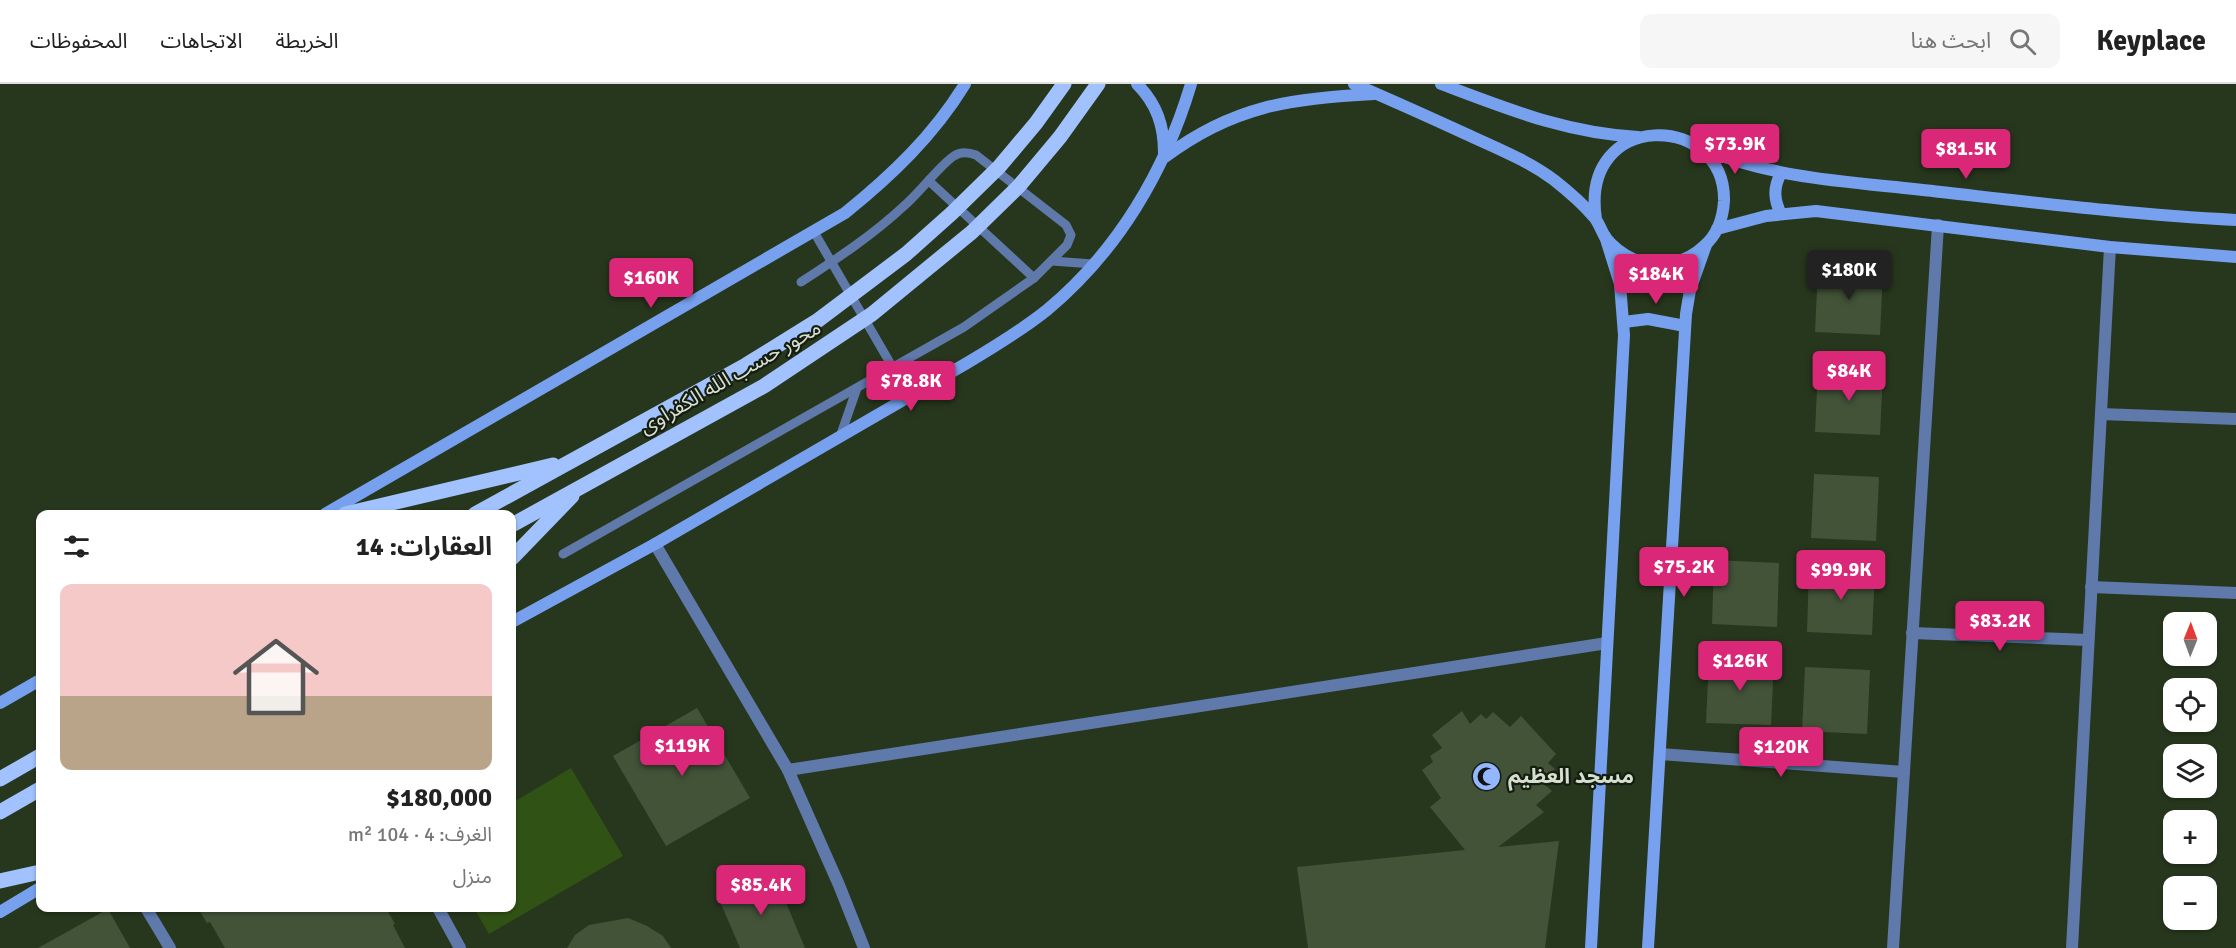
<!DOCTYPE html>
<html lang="ar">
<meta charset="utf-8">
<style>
body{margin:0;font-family:Signika,"Noto Sans Arabic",sans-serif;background:#f6f6f6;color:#222;direction:rtl;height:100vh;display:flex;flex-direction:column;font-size:22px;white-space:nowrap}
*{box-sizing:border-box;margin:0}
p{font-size:20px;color:#767676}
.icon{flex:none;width:33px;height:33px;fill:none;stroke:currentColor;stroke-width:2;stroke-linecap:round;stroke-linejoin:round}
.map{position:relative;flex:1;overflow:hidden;direction:ltr}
.side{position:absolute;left:36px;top:426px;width:480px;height:402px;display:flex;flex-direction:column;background:#fff;border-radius:12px;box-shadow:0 2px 4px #0004;direction:rtl}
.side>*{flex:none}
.needle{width:39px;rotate:1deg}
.controls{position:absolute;left:2163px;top:528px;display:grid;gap:12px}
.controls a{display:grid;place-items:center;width:54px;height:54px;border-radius:12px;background:#fff;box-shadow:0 2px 4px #0004;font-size:30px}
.price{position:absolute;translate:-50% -51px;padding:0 14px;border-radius:6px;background:#db2777;color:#fff;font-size:20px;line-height:39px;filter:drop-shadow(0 2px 3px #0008)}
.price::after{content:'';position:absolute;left:50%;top:36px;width:18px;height:14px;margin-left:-9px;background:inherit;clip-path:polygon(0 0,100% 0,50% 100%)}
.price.selected{background:#222;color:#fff}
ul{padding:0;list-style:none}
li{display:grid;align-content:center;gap:12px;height:318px;padding:0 24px}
li span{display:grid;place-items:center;height:186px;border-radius:12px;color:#555}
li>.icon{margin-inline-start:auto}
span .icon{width:108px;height:108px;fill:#fffc;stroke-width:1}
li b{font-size:26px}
h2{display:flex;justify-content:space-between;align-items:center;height:72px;padding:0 24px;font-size:26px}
header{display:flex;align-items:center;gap:36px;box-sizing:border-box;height:84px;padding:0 30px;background:#fff;border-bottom:2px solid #e0e0e0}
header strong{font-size:28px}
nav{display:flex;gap:33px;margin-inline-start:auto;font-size:21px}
.search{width:420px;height:54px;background:#f6f6f6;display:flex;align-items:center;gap:15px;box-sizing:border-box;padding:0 21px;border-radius:12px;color:#767676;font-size:22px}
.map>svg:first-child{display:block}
.green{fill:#315215}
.building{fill:#425338}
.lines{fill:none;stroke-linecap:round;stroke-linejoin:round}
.lane{stroke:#5f79aa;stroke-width:9}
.street{stroke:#5f79aa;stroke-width:12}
.secondary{stroke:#77a1ef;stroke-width:12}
.primary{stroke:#a1c2fe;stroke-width:15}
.labels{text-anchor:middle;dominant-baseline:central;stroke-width:4.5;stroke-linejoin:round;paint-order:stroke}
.street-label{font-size:21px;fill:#d5dfcf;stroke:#151c10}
.poi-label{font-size:21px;font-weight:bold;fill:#d5dfcf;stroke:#151c10;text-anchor:start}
</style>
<header>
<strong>Keyplace</strong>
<div class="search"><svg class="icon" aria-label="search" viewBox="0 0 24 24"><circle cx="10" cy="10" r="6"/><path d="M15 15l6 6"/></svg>ابحث هنا</div>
<nav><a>الخريطة</a><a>الاتجاهات</a><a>المحفوظات</a></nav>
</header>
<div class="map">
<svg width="2236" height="864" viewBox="0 0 2236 864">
<rect width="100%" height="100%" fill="#27371d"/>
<polygon class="green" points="571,684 623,772 489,850 474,824 512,824 512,719"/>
<g class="building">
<polygon points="1818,184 1883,186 1880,251 1815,248"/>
<polygon points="1818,284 1883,287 1880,351 1815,348"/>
<polygon points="1814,390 1879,393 1876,457 1811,454"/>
<polygon points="1714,476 1779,479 1777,543 1712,540"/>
<polygon points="1809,484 1875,487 1872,551 1807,548"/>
<polygon points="1709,574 1774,577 1771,641 1706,639"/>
<polygon points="1805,583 1870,586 1867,650 1802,647"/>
<polygon points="697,624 750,714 666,762 613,672"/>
<polygon points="1462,627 1470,640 1481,630 1486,635 1493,628 1510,643 1521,632 1556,670 1548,679 1555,685 1541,697 1552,707 1536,721 1544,728 1498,763 1559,757 1545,864 1308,864 1297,783 1465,766 1430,723 1441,714 1422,686 1433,678 1430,672 1442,664 1432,651"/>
<polygon points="774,790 805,864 740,864 718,813"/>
<polygon points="198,824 386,824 395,840 393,841 405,864 225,864 210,838 207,839"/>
<polygon points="108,825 130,864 38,864"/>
<polygon points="628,834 647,842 663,852 671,864 567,864 575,851 589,841"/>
</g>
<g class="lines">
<g class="lane">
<polyline points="929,97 1034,194"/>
<polyline points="814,148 893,284"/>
<polyline points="1052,177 1093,180"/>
<polyline points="841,350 857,304"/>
<path d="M563,470l401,-227 70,-49 33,-33 4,-10 -5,-10 -90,-70c-8,-3 -15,-4 -22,1 -13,8 -35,37 -49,49 -32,30 -67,53 -104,77"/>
</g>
<g class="street">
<polyline points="2101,330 2236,335"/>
<polyline points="655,460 788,686 839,801 864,864"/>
<polyline points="2091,503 2236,509"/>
<polyline points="1912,549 2088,556"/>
<polyline points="1660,670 1904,688"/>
<polyline points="788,686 1607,559"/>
<polyline points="146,824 170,864"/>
<polyline points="438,824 460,864"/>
<polyline points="1893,864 1938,141"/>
<polyline points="2072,864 2110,163"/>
</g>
<g class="secondary">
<path d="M1137,0c20,20 27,42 27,69"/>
<path d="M1354,0c37,16 75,33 112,50 30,14 61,26 88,46 14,11 28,23 40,37 5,6 7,13 11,20 7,9 17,17 28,22 24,11 53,4 71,-13 13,-11 19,-28 20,-45 2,-89 -145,-92 -128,18"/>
<path d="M1441,0c67,25 124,49 197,53"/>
<path d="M1704,65c75,32 156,33 237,43 98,11 196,23 295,28"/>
<path d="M1165,73c68,-51 127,-59 209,-63"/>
<path d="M1781,89c-8,15 -7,27 0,41"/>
<polyline points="1717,145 1766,132 1816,127 2110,163 2236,173"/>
<polyline points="1624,238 1648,235 1685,242"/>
<path d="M325,430l520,-301c47,-38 88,-77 120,-129"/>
<path d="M512,538l143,-78 312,-181c27,-16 55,-33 80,-53 71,-59 118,-139 144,-226"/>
<polyline points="0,619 40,596"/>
<polyline points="0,828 40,804"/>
<polyline points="1591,864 1624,251 1620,200 1605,152"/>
<polyline points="1648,864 1686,230 1690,206 1706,161"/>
</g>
<g class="primary">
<polyline points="345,430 553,381"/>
<polyline points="475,430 746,281 817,237 906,170 952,129 999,83 1036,39 1064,0"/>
<polyline points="512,441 764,302 872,230 972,148 1019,102 1060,53 1098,0"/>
<polyline points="512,474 572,412"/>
<polyline points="0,695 40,672"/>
<polyline points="0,728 40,705"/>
<polyline points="0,797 40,788"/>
</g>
</g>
<defs>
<symbol id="mosque-disc" viewBox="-11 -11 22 22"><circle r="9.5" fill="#92b7fd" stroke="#151c10"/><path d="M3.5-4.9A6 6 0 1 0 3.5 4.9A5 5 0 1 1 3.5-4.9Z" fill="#111"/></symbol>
</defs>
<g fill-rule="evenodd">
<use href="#mosque-disc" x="1470" y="676" width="33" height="33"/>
</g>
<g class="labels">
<g class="street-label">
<text transform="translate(730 293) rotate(-30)">محور حسب الله الكفراوى</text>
</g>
<g class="poi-label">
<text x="1508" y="692">مسجد العظيم</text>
</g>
</g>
</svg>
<div class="controls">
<a><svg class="needle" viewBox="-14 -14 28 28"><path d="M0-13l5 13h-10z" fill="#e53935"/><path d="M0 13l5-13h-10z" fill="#767676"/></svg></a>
<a><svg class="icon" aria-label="locate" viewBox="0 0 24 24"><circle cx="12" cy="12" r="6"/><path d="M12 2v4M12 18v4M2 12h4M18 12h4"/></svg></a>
<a><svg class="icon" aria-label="layers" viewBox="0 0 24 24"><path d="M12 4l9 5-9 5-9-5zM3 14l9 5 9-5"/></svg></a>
<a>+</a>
<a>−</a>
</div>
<b class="price" style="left:1735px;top:91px">$73.9K</b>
<b class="price" style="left:1966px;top:96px">$81.5K</b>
<b class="price selected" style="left:1849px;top:217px">$180K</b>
<b class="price" style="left:1656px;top:221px">$184K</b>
<b class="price" style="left:651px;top:225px">$160K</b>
<b class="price" style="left:1849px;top:318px">$84K</b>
<b class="price" style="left:911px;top:328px">$78.8K</b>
<b class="price" style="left:1684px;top:514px">$75.2K</b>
<b class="price" style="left:1841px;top:517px">$99.9K</b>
<b class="price" style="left:2000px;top:568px">$83.2K</b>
<b class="price" style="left:1740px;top:608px">$126K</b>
<b class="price" style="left:682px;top:693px">$119K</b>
<b class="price" style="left:1781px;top:694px">$120K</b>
<b class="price" style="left:761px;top:832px">$85.4K</b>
<section class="side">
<h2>العقارات: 14<svg class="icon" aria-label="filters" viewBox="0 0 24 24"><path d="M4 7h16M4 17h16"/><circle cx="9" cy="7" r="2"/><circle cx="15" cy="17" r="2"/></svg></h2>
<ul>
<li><span style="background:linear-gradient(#f6c9c9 60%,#b9a48a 0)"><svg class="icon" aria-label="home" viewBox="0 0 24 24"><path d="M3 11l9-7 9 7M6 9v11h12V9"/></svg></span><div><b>$180,000</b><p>الغرف: 4 · 104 m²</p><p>منزل</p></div></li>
</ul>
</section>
</div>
